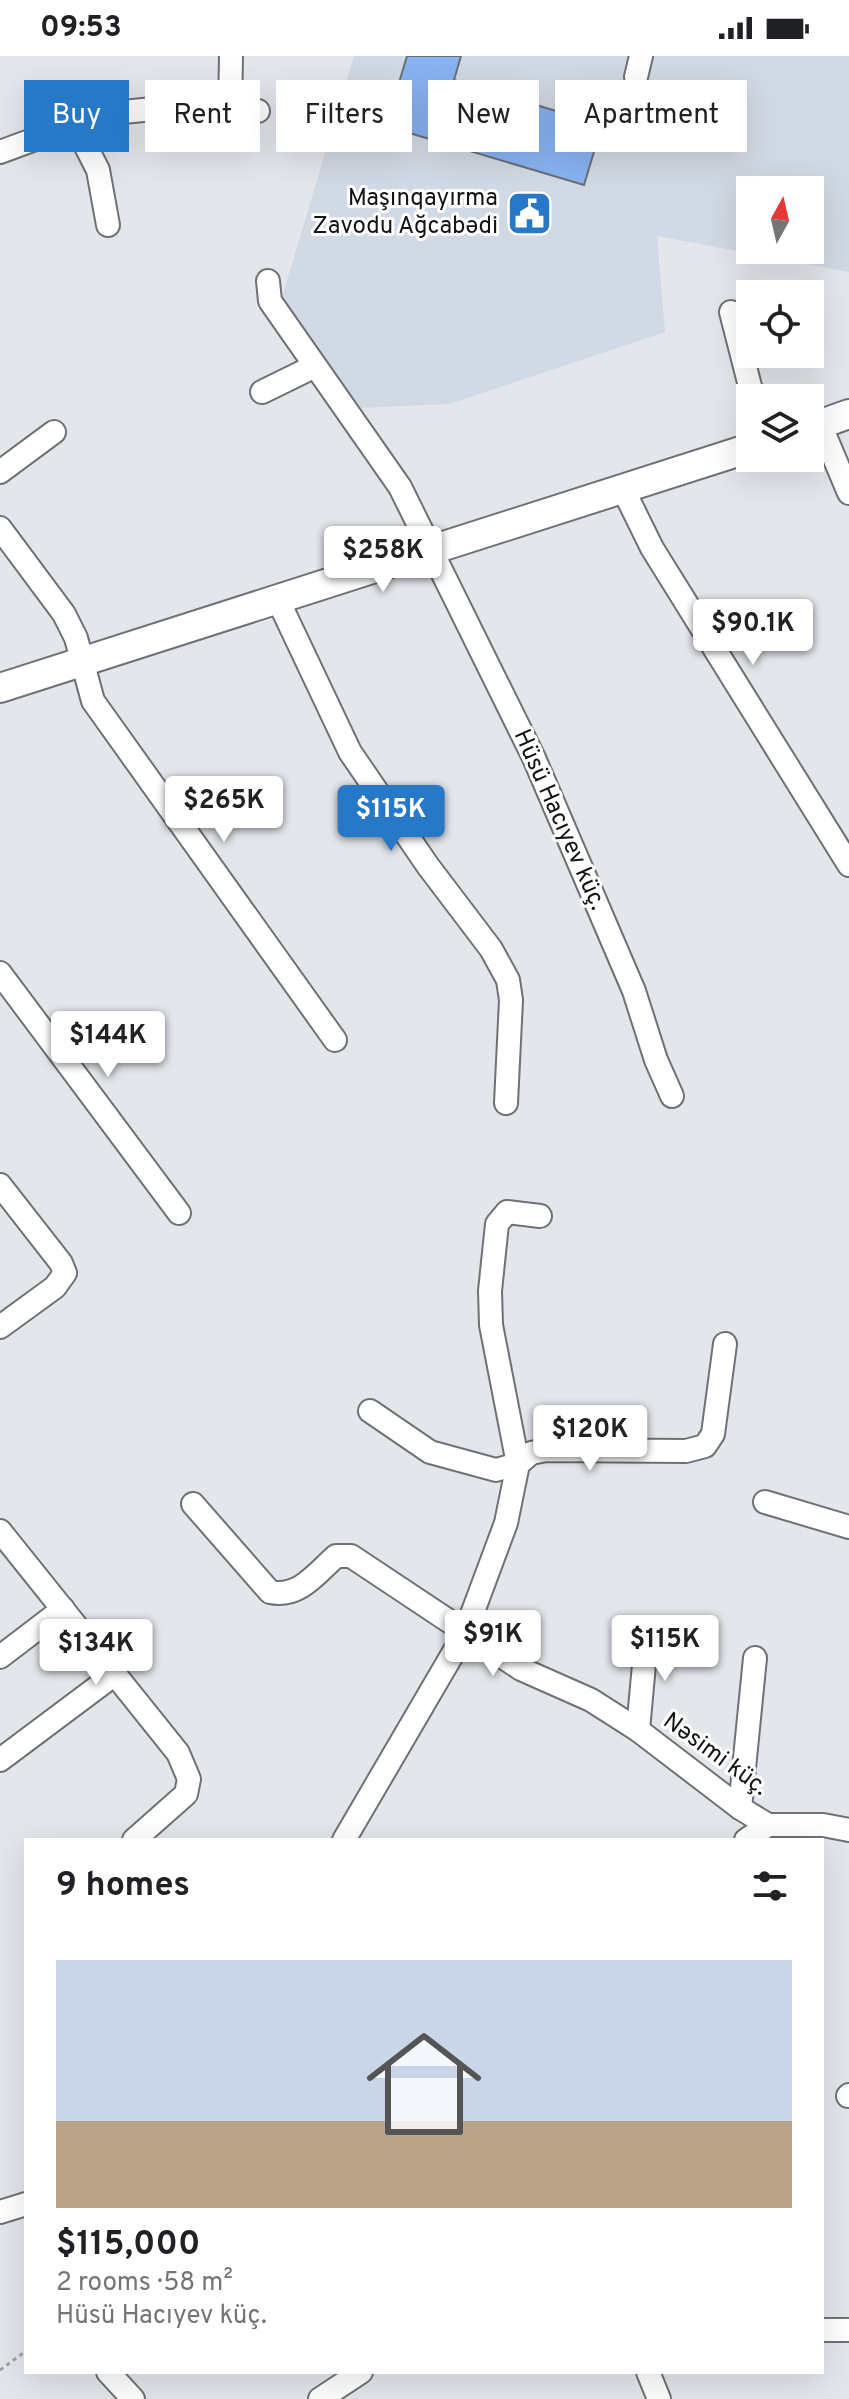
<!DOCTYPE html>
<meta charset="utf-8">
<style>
body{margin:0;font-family:Overpass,sans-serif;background:#f2f2f2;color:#202124;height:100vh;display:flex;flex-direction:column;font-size:30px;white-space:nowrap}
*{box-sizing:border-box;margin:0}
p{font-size:26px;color:#757577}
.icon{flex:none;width:44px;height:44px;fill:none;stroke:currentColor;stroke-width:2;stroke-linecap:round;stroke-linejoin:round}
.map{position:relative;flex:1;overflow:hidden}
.details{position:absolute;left:24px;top:1782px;width:800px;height:536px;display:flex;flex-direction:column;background:#fff;border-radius:0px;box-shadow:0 8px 32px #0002}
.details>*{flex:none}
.top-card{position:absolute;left:24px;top:24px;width:802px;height:72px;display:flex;gap:16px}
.needle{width:52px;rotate:8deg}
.buttons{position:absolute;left:736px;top:120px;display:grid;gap:16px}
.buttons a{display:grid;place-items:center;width:88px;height:88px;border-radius:0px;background:#fff;box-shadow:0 8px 32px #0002;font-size:40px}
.price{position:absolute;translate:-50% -68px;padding:0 18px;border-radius:8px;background:#fff;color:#222;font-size:26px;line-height:52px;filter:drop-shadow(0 2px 4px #0008)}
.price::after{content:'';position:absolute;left:50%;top:48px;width:24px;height:18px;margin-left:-12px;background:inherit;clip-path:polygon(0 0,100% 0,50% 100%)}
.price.current{background:#2779c8;color:#fff}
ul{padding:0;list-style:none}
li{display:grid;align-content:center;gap:16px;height:424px;padding:0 32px}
li span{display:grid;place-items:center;height:248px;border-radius:0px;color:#555}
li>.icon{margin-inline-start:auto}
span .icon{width:144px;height:144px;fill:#fffc;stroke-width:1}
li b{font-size:34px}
h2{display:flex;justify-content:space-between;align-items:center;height:96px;padding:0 32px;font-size:34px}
.pill{padding:0 28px;border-radius:0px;background:#fff;box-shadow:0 8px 32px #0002;font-size:28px;line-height:72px}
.pill.current{background:#2779c8;color:#fff}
.status{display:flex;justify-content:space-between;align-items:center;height:56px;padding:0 40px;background:#fff;direction:ltr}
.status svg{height:22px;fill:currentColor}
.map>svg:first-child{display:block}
.built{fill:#d1d9e4;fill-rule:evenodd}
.building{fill:#88b2f1;stroke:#6c6f74;stroke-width:2}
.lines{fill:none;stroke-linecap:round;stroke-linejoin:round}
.minor-casing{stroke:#6e7175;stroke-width:26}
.major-casing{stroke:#6e7175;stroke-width:32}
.path{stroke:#a0a2a6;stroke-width:3;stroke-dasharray:4 4;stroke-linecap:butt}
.minor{stroke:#fff;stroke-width:22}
.major{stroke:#fff;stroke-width:28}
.labels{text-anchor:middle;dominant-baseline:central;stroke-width:6;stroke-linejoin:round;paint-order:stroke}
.poi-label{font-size:24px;fill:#131415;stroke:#fff;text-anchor:end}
.street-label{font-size:24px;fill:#131415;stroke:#fff}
</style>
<div class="status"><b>09:53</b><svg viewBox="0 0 49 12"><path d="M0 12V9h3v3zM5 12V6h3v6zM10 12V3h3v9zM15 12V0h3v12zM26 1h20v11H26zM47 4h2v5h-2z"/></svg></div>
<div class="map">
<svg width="849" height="2343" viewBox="0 0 849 2343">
<rect width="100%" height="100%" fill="#e3e6eb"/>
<path class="built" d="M354,0h495v216l-192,-36 8,96 -216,72 -89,4 -79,-107zM750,134h60v60h-60z"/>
<polygon class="building" points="407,0 461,0 454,24 602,69 584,129 386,70"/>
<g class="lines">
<defs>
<g id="minor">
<polyline points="636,21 641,0"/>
<polyline points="230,55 231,0"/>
<polyline points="74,67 98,114 108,169"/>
<polyline points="0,96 103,58 153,53 258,55"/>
<polyline points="268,225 270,245 400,431 534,702 634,935 656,1004 672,1040"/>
<polyline points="731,256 753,342"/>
<polyline points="262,336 315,310"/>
<polyline points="820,368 849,437"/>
<polyline points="0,416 54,376"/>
<polyline points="623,433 652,492 849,809"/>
<polyline points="0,472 64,558 76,582 93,645 335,984"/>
<polyline points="278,544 350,696 428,810 491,893 508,924 511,944 506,1047"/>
<polyline points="0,917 179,1157"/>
<polyline points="0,1129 61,1207 65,1217 55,1231 0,1271"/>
<polyline points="370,1355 430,1396 496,1414 518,1408 531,1397 546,1394 686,1395 705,1390 713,1378 725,1288"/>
<polyline points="765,1446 849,1471"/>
<path d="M193,1448l77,88c29,6 46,-18 66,-36h15l170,113 70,31 47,30 102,78 28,17h55l26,5"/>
<polyline points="0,1475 178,1697 189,1723 186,1738 134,1784"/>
<polyline points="0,1601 63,1553"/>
<polyline points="638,1674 647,1576"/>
<polyline points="0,1704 115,1618"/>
<polyline points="740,1752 755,1602"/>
<polyline points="344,1784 465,1577 506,1467 518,1408 491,1269 490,1235 497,1168 507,1156 540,1160"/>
<polyline points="746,1784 768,1769"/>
<polyline points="848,2040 849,2039"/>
<polyline points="0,2156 26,2148"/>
<polyline points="822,2274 849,2274"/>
<polyline points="108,2316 133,2343"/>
<polyline points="648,2316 659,2343"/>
<polyline points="320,2343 361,2316"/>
</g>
<g id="major">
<polyline points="810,372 849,358"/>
<polyline points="0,632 750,392"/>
</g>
</defs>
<use href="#minor" class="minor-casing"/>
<use href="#major" class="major-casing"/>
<polyline class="path" points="0,2314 26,2295"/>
<use href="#minor" class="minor"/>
<use href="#major" class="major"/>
</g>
<defs>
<symbol id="civic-square" viewBox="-11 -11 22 22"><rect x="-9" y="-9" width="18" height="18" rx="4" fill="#2779c8" stroke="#fff"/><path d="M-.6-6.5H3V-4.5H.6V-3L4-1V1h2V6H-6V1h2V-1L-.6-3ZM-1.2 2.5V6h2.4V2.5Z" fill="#fff"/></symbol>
</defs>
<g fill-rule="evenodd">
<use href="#civic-square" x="504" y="132" width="51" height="51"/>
</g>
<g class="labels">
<g class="poi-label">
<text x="498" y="143">Maşınqayırma<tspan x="498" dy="28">Zavodu Ağcabədi</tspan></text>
</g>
<g class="street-label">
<text transform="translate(559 764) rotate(66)">Hüsü Hacıyev küç.</text>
<text transform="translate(715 1699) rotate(36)">Nəsimi küç.</text>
</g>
</g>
</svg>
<div class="buttons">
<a><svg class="needle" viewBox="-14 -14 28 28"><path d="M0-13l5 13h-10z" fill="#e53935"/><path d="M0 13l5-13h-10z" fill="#757577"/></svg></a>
<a><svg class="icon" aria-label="locate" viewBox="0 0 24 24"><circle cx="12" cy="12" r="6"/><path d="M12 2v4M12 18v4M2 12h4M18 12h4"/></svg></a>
<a><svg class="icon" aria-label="layers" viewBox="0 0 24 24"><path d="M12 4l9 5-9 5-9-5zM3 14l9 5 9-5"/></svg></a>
</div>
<b class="price" style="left:383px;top:538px">$258K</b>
<b class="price" style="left:753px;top:611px">$90.1K</b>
<b class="price" style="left:224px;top:788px">$265K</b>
<b class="price current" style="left:391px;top:797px">$115K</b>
<b class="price" style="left:108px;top:1023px">$144K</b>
<b class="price" style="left:590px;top:1417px">$120K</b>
<b class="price" style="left:493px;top:1622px">$91K</b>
<b class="price" style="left:665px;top:1627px">$115K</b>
<b class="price" style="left:96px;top:1631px">$134K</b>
<div class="top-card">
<a class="pill current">Buy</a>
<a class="pill">Rent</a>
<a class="pill">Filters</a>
<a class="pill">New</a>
<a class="pill">Apartment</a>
</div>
<section class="details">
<h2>9 homes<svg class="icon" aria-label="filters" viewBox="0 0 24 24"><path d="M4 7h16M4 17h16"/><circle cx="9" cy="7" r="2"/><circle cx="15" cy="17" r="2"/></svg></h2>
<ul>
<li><span style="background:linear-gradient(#c9d6e8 65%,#b9a48a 0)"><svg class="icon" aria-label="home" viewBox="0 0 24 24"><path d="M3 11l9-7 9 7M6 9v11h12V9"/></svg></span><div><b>$115,000</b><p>2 rooms · 58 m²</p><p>Hüsü Hacıyev küç.</p></div></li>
</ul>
</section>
</div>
